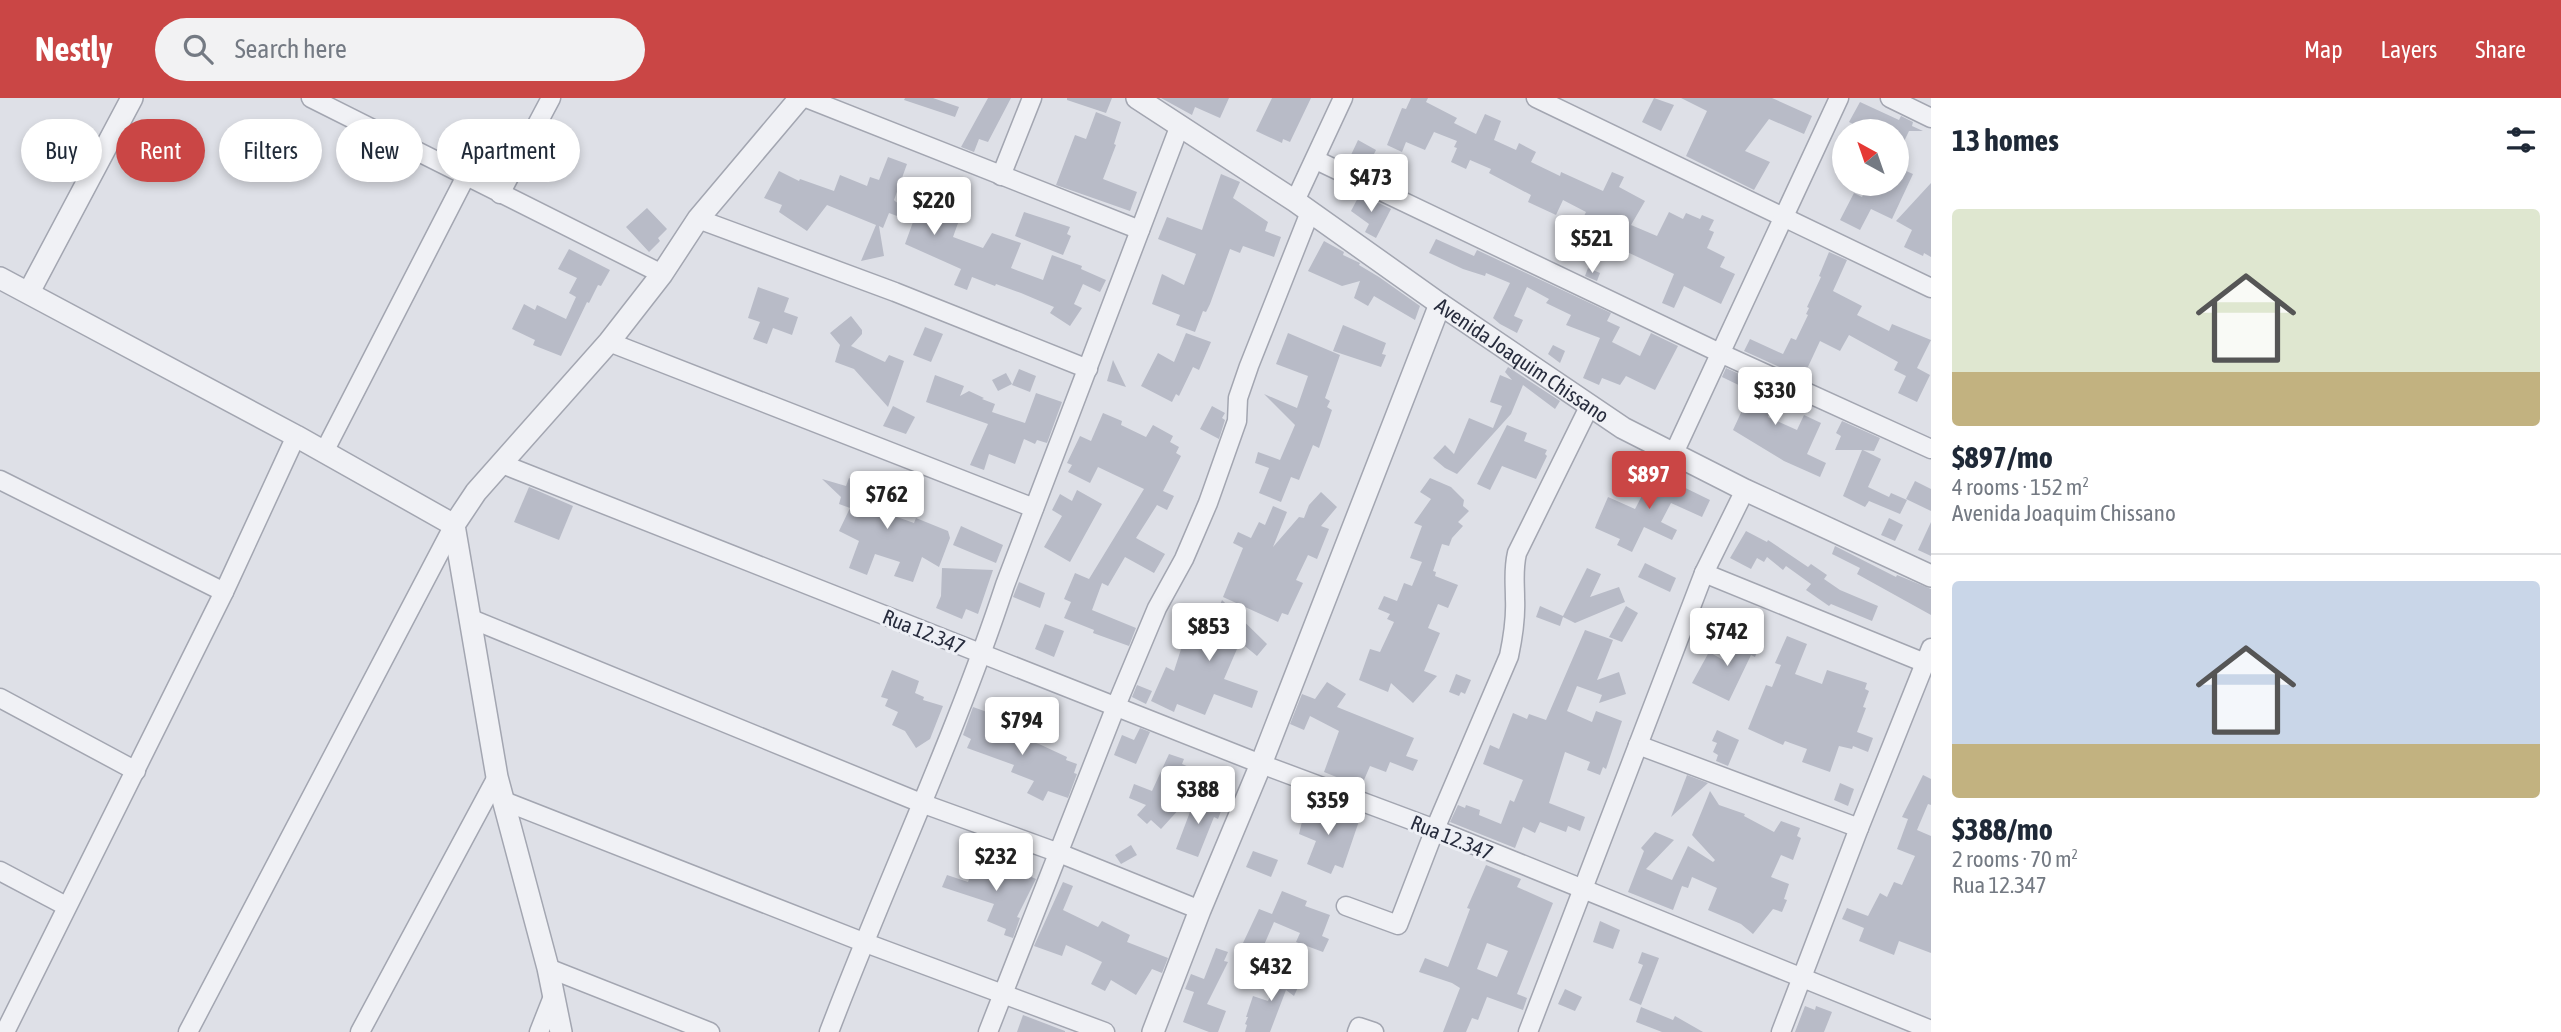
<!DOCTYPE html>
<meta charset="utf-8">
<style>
body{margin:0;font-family:"Asap Condensed",sans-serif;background:#f2f2f3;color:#1f2937;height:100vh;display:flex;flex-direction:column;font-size:26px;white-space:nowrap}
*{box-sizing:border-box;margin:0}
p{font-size:23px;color:#747a83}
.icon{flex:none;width:38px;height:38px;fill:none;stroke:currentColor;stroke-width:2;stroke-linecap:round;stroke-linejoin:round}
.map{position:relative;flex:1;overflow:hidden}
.panel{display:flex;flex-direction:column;background:#fff;width:630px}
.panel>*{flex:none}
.banner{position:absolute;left:21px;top:21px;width:665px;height:63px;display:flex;gap:14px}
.needle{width:46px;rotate:320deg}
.tools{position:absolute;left:1832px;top:21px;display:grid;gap:14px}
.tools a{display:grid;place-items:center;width:77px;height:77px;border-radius:50%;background:#fff;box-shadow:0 4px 10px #0003;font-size:35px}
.price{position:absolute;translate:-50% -60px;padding:0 16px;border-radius:7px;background:#fff;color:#222;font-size:23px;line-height:46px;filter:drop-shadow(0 2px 4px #0008)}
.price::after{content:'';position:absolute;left:50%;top:42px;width:21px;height:16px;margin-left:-10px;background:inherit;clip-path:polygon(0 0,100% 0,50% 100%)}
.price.selected{background:#ca4645;color:#fff}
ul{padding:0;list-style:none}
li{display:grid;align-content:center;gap:14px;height:371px;padding:0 21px}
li+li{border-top:2px solid #e0e1e3}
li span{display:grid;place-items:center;height:217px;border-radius:7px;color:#555}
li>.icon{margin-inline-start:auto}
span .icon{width:126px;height:126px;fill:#fffc;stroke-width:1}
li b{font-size:30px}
h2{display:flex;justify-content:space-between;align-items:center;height:84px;padding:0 21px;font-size:30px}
.chip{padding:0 24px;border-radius:32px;background:#fff;box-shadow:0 4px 10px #0003;font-size:24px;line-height:63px}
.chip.selected{background:#ca4645;color:#fff}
header{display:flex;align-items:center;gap:42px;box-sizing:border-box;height:98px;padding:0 35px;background:#ca4645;color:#fff}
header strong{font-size:33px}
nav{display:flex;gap:38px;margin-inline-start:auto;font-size:24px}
.search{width:490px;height:63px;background:#f2f2f3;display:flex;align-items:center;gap:18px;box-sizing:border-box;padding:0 24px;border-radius:38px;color:#747a83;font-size:26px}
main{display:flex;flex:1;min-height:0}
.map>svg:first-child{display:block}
.building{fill:#b8bbc7;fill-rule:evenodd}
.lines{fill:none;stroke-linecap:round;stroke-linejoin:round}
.minor-casing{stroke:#a3a6b1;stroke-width:21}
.tertiary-casing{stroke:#a3a6b1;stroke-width:24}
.minor{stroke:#f0f1f5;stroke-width:18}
.tertiary{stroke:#f0f1f5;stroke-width:21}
.labels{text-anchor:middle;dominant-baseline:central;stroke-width:6;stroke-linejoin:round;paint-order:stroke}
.street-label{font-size:21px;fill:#272c3d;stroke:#edeff5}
</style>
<header>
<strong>Nestly</strong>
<div class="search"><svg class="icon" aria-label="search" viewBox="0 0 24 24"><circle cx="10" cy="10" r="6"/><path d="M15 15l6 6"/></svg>Search here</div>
<nav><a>Map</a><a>Layers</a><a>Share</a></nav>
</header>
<main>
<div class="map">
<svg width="1931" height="934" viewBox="0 0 1931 934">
<rect width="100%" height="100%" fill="#dee0e7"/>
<g class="building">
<polygon points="905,0 933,0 959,9 955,19 904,2"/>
<polygon points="988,0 1011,0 988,44 979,41 974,54 961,49"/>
<polygon points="1067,0 1112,0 1106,15 1067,2"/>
<polygon points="1161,0 1229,0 1220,20 1195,9 1192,17"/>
<polygon points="1272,0 1311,0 1290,44 1283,41 1282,45 1256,33"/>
<polygon points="1411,0 1428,0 1426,4 1457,20 1454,25 1476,36 1485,16 1501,23 1494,42 1516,52 1519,45 1536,54 1531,64 1560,78 1561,74 1603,93 1612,74 1624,79 1619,89 1645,103 1631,127 1657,138 1669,114 1683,121 1686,115 1700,121 1702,117 1714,122 1709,132 1714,134 1707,150 1725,159 1720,169 1735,176 1721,206 1684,188 1674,210 1662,205 1674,176 1625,153 1620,162 1603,153 1606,147 1584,136 1590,125 1582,122 1586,114 1563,102 1556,117 1528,104 1531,97 1489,75 1491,71 1470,62 1466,71 1451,64 1457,50 1454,49 1457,43 1434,34 1425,52 1406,44 1402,54 1387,47 1402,10 1406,11"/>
<polygon points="1654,0 1674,7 1661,33 1642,24"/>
<polygon points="1681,0 1772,0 1812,18 1804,36 1769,21 1745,53 1770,64 1754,92 1686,58 1707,13"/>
<polygon points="1860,4 1899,22 1901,18 1913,24 1912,28 1923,33 1909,33 1897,58 1897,33 1867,33 1849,24"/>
<polygon points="1096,14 1121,24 1114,46 1116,47 1103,81 1137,94 1130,113 1056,87 1075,37 1086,41"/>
<polygon points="1358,42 1376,52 1369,66 1351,57"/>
<polygon points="888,59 907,66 894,102 896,104 920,113 923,104 950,115 955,100 966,103 953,139 983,150 992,135 1021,145 1011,170 1043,182 1052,157 1082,168 1081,171 1106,182 1100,194 1083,186 1074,206 1082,210 1070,228 1050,215 1054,209 1021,195 996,186 995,188 972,179 967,192 954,187 961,171 905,146 913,124 889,115 883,130 879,128 884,158 861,163 876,127 827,107 807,133 779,114 782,107 764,100 779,73 799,83 800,81 834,93 840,77 867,88 870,79 879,82"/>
<polygon points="1897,69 1913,76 1892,121 1871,111 1860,132 1840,122 1854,95 1862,99 1868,86 1897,86"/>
<polygon points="1221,76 1240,84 1233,100 1268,124 1265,133 1281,139 1274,159 1243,148 1240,155 1230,151 1210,206 1206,214 1203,213 1195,234 1176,227 1180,217 1152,206 1162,176 1184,187 1196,156 1158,141 1167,119 1202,132"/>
<polygon points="1931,85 1931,159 1924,155 1923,158 1904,149 1912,132 1896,123"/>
<polygon points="1360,96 1391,111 1376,140 1365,134 1369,126 1351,113"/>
<polygon points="647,110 667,131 658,140 660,143 649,154 626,129"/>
<polygon points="1024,114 1070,129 1067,136 1071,138 1063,157 1015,138"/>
<polygon points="1436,141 1474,158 1477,152 1611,215 1607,223 1620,229 1612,244 1640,258 1651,235 1678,248 1655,292 1626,278 1620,287 1602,280 1599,287 1583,280 1600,240 1566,227 1571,217 1546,205 1549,201 1527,189 1514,218 1523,222 1517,235 1500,226 1493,220 1510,185 1486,175 1485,178 1463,171 1429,155"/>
<polygon points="1324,143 1344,154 1343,157 1360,165 1359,167 1379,179 1420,208 1415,222 1374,198 1368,208 1354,200 1360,183 1342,188 1308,173"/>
<polygon points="569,151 610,172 601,188 598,187 589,205 587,204 561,258 533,247 535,242 512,231 524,206 535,212 537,207 566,221 576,199 569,195 577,180 558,171"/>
<polygon points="1829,154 1847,162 1833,193 1862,208 1857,217 1889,233 1892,226 1931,242 1917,270 1930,277 1917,304 1898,295 1906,278 1894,272 1898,264 1849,237 1840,253 1820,243 1807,271 1810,272 1806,281 1744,253 1750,241 1783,256 1791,240 1796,242 1808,217 1806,216 1809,210 1807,209 1821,179 1819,178"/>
<polygon points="1588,170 1600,175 1597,183 1585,178"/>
<polygon points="758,189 789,200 784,214 798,219 792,237 773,230 767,246 753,241 760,224 748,220"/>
<polygon points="851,218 862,232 862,236 851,248 885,264 889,257 904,263 888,309 854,271 835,264 840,247 830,235"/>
<polygon points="1343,227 1386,245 1382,256 1386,257 1381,269 1333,253"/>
<polygon points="925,229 943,236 931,264 913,257"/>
<polygon points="1186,235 1211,244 1199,272 1193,269 1179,298 1176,296 1172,304 1141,288 1158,255 1174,264"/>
<polygon points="1288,235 1340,257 1325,300 1330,303 1327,309 1332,312 1319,350 1313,347 1299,382 1291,379 1281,404 1259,395 1269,370 1255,365 1258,354 1280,362 1295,327 1264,296 1297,310 1308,278 1276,266"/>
<polygon points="1553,247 1565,253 1560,265 1548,256"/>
<polygon points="1113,262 1126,289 1107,283"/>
<polygon points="1508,269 1560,303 1555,311 1523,287 1511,316 1457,376 1445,370 1433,360 1445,347 1454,356 1469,320 1493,330 1502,308 1490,304 1500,277 1512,282 1505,274"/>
<polygon points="1726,270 1772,291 1770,296 1777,299 1768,319 1797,332 1804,317 1821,325 1807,356 1826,365 1820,379 1784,363 1733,332 1751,293 1722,279"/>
<polygon points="1019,271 1036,278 1030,294 1012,287"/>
<polygon points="1006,275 1012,286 998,293 992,282"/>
<polygon points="935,277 964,288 960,298 969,293 984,300 982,301 995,306 992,314 1025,325 1036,295 1062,304 1047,345 1037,342 1035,346 1024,341 1015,366 989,356 984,372 970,367 988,326 926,304"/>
<polygon points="893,308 915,319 906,336 883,328"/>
<polygon points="1212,308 1225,315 1222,320 1225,322 1219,341 1200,331"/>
<polygon points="1103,315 1122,323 1121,327 1146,339 1153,327 1173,338 1170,344 1179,349 1176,355 1181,358 1163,393 1174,398 1167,412 1157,407 1136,440 1165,456 1154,475 1125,459 1108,488 1102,485 1092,512 1136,530 1129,548 1093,535 1094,532 1064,520 1071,504 1064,501 1075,475 1089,481 1144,391 1098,369 1090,385 1068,374 1072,367 1067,365 1080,338 1091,343"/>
<polygon points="1842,323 1880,340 1874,353 1863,352 1881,361 1868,389 1889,399 1891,395 1907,402 1900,416 1869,403 1865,409 1843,398 1862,352 1835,352 1841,338 1836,335"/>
<polygon points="1507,327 1527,335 1524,343 1547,352 1545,356 1547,358 1536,381 1502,368 1490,392 1477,386"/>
<polygon points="1657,369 1672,376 1669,382 1710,402 1702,419 1671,405 1661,424 1677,432 1672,442 1644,429 1632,454 1617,447 1620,441 1595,430 1596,427 1608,399 1635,411"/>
<polygon points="849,380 863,386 865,382 892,392 883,414 914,425 916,420 948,433 950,440 939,469 922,459 913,484 894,478 900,464 875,456 867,477 849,470 859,443 839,433 850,410 839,406 841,399 822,381 846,388"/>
<polygon points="1430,380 1451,389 1464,402 1463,408 1469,413 1458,424 1463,428 1452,440 1449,448 1442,446 1433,473 1436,474 1435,478 1458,487 1448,510 1438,506 1428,530 1440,535 1424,573 1437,578 1413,605 1391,585 1388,594 1359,582 1370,551 1380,554 1394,524 1387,521 1390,516 1378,511 1384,498 1397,503 1404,485 1412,488 1422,464 1410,460 1422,428 1414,425 1431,401 1420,394"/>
<polygon points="1915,383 1931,391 1931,413 1906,401"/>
<polygon points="529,389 573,408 559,442 514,424"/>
<polygon points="1077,392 1102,406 1070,464 1044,449 1062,418 1052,412 1060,396 1072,403"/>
<polygon points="1321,394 1337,409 1321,428 1329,431 1317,461 1308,457 1296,482 1303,485 1288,517 1282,515 1278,524 1223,499 1243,450 1233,445 1238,434 1251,440 1259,424 1265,427 1273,408 1287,414 1273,449 1299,419 1304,420 1309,407"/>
<polygon points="1889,420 1903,427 1895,443 1881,437"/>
<polygon points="1931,424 1931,458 1918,452"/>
<polygon points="961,428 1003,447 996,465 953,447"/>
<polygon points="1746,433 1767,444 1768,442 1808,469 1811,466 1827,477 1824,481 1840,492 1878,508 1872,523 1831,506 1829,508 1806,492 1811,486 1786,468 1783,472 1767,459 1764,464 1757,460 1751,471 1730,460"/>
<polygon points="1835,448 1896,479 1897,477 1931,491 1931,517 1857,476 1860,470 1832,456"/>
<polygon points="1645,465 1676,480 1670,494 1638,479"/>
<polygon points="942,470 993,472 978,516 966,511 962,521 936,510 941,498"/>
<polygon points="1587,470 1601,476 1590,499 1619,489 1625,504 1575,525 1563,519 1560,528 1536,519 1540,508 1563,518"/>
<polygon points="1019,484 1045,495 1040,510 1013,499"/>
<polygon points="1222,502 1267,546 1257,558 1240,544 1224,581 1258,593 1252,610 1214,596 1205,617 1177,606 1174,614 1151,603 1166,569 1174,573 1182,548 1178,547 1207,510 1217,514"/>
<polygon points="1626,508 1638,515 1622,544 1609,539"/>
<polygon points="1045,526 1064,533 1054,559 1035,551"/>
<polygon points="1585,532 1613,542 1597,582 1619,574 1626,596 1599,605 1602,597 1577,588 1567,613 1592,624 1596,613 1622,623 1606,671 1603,669 1600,677 1587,672 1590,664 1565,654 1549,705 1585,719 1580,733 1568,728 1566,734 1540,724 1535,735 1523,729 1515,750 1450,724 1458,707 1465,710 1466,707 1480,712 1479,717 1501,726 1510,702 1514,704 1523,682 1483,666 1490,647 1499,651 1513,615 1527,621 1529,616 1546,622"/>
<polygon points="1739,534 1761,543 1755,559 1751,557 1729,603 1692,585 1709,554 1727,564"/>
<polygon points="1787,538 1807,546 1795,576 1822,586 1827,572 1867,585 1865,591 1869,593 1863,609 1866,610 1857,634 1873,640 1868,654 1853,648 1852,651 1839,648 1830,674 1802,664 1807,651 1785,643 1783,647 1748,631 1766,587 1772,589 1781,567 1775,565"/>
<polygon points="892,572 919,583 915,595 924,599 923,602 943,608 930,641 916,650 905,633 892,627 898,614 885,608 888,601 881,599"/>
<polygon points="1456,576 1471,582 1465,596 1461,594 1459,598 1449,594"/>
<polygon points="1327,584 1346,596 1337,609 1414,640 1406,658 1418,662 1413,673 1390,664 1386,674 1370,668 1361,689 1324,674 1339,633 1310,618 1304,632 1290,626 1302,596 1315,601"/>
<polygon points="1137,587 1152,593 1146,606 1132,599"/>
<polygon points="973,609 987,614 986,617 994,620 991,630 1039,646 1067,659 1066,662 1077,666 1074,675 1077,676 1068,700 1048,693 1043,703 1027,695 1034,683 1011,674 1014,667 967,650 971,641 963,637"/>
<polygon points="1140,630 1150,634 1136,666 1114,657 1122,637 1134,642"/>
<polygon points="1717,632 1739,642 1728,668 1716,663 1718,657 1713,654 1717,645 1712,643"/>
<polygon points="1169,656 1184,661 1182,666 1205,676 1200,688 1161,731 1151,722 1147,726 1137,717 1146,707 1129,700 1134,686 1152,693"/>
<polygon points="1687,677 1708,685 1671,719"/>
<polygon points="1923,677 1931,681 1931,707 1928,706 1917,732 1931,738 1931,855 1899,843 1894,857 1859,843 1864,830 1842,821 1847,810 1868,818 1880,795 1887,799 1894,784 1902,787 1915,758 1897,751 1908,721 1902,719"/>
<polygon points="1840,685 1854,691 1848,708 1834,702"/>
<polygon points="1710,693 1719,707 1745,716 1744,718 1774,734 1781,723 1800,730 1797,738 1801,740 1793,762 1781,757 1771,779 1789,786 1784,801 1787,802 1782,814 1773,811 1753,836 1741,826 1708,812 1717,790 1692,779 1688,790 1682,788 1673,812 1628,794 1644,753 1641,750 1655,734 1674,742 1646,771 1672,782 1688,748 1713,764 1715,762 1692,737"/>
<polygon points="1196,698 1223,708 1218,721 1214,719 1198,759 1176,751"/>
<polygon points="1306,707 1325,712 1326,709 1359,723 1343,770 1335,767 1331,776 1307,766 1316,743 1299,736"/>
<polygon points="1131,747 1137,757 1121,766 1115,757"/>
<polygon points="1253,753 1278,762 1271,779 1246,769"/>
<polygon points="975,764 1015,775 1016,772 1036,781 1017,819 1020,820 1013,840 1004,837 1006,831 987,823 994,806 942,789 947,777 968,784"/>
<path d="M1486,767l35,14 -4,8 36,16 -36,91 10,4 -4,12 -36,-13 -9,23 -6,-2 -6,14h-23l17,-44 -8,-5 -33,-11 6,-14 23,9 22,-58 -3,-1zM1487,845l21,8 -11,26 -20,-8z"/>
<polygon points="1063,784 1073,788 1063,812 1098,829 1102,823 1130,837 1127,844 1168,860 1162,875 1152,871 1136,897 1111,882 1105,893 1091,886 1102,864 1088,857 1066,847 1062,858 1034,848"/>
<polygon points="1282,793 1307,803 1305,808 1330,817 1322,838 1329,841 1323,854 1296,844 1300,835 1274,824 1261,854 1243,845 1259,811 1272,816"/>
<polygon points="1600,823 1620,832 1613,851 1593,844"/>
<polygon points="1216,850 1228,854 1224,863 1228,864 1207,906 1226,913 1218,934 1209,934 1183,924 1194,894 1185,891 1191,876 1204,881"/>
<polygon points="1642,854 1659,860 1641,907 1629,902 1643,867 1638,865"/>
<polygon points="1282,869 1303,878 1294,898 1286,892 1270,934 1245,934 1247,927 1245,926 1248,919 1246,919 1253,898 1268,903"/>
<polygon points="1565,891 1582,899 1575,913 1558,906"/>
<polygon points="1805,908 1815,912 1816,908 1832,914 1824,934 1795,934"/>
<polygon points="1641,909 1673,922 1675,918 1703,934 1662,934 1636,924"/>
<polygon points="1023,917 1065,933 1065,934 1017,934"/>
</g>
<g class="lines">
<defs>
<g id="minor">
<polyline points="311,0 662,176"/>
<polyline points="806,0 1140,132"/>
<polyline points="1536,0 1931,190"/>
<polyline points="1890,0 1931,20"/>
<polyline points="1316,62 1720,255 1931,351"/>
<polyline points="1001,78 1032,0"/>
<polyline points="500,96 551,0"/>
<polyline points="1295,103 1343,0"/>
<polyline points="698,121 895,194 1088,271"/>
<polyline points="609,244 1034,410"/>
<polyline points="324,354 466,78"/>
<polyline points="1674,355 1839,0"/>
<polyline points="502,366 1261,666 1435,731 1931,932"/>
<polyline points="0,382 224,494"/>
<polyline points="1704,475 1925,565"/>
<polyline points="469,520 921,705 1059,755 1200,812"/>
<polyline points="0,600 136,673"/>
<polyline points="1638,647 1859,730"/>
<polyline points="504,703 863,844 1105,934"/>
<polyline points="0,773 66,808"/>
<path d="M1346,808l52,19 37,-96 74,-173c4,-19 7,-37 6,-57 0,-17 -2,-29 2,-46l72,-146"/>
<polyline points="548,870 710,934"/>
<polyline points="5,934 224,494 296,338"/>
<polyline points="188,934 454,427"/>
<polyline points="360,934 497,679"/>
<polyline points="539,934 554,896"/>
<path d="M829,934c57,-150 126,-295 176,-447l175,-460"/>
<polyline points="988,934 1116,608 1157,510 1184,461 1208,405 1237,323 1238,300 1249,268 1310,114"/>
<polyline points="1357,934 1359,929 1374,934"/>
<polyline points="1528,934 1704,475 1745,392"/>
<polyline points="1781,934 1859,730 1931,550"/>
</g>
<g id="tertiary">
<path id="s1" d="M1137,0l158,103 145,103 183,124 122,62 186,86"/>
<polyline points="0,180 296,338 454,427"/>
<polyline points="29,194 132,0"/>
<polyline points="561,934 548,870 497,679 454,427 476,394 609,244 662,176 698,121 800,0"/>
<polyline points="1153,934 1200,812 1261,666 1440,206"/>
</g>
</defs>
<use href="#minor" class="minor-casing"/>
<use href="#tertiary" class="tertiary-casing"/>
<use href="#minor" class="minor"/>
<use href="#tertiary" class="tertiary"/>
</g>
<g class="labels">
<g class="street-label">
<text stroke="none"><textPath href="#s1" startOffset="466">Avenida Joaquim Chissano</textPath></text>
<text transform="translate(924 533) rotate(22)">Rua 12.347</text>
<text transform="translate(1452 739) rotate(22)">Rua 12.347</text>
</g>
</g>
</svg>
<div class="tools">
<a><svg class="needle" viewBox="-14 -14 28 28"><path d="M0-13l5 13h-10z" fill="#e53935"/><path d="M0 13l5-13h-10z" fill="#747a83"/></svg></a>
</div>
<b class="price" style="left:1371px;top:116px">$473</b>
<b class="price" style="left:934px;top:139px">$220</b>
<b class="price" style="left:1592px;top:177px">$521</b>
<b class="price" style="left:1775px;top:329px">$330</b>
<b class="price selected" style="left:1649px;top:413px">$897</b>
<b class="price" style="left:887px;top:433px">$762</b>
<b class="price" style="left:1209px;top:565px">$853</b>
<b class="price" style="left:1727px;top:570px">$742</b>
<b class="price" style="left:1022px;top:659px">$794</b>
<b class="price" style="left:1198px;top:728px">$388</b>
<b class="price" style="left:1328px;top:739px">$359</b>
<b class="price" style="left:996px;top:795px">$232</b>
<b class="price" style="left:1271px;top:905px">$432</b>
<div class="banner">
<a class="chip">Buy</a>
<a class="chip selected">Rent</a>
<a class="chip">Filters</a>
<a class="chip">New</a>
<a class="chip">Apartment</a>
</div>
</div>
<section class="panel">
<h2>13 homes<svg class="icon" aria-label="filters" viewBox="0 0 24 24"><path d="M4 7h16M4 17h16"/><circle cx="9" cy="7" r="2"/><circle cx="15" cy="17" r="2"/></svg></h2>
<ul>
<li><span style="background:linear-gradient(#dfe7d0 75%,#c2b280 0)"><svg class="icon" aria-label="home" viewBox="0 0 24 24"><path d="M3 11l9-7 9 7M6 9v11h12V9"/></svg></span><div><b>$897/mo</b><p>4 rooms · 152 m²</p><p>Avenida Joaquim Chissano</p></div></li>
<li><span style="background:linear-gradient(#c9d6e8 75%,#c2b280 0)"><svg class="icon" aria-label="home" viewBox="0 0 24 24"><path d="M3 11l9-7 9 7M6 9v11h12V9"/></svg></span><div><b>$388/mo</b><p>2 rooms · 70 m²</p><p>Rua 12.347</p></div></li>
</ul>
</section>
</main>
